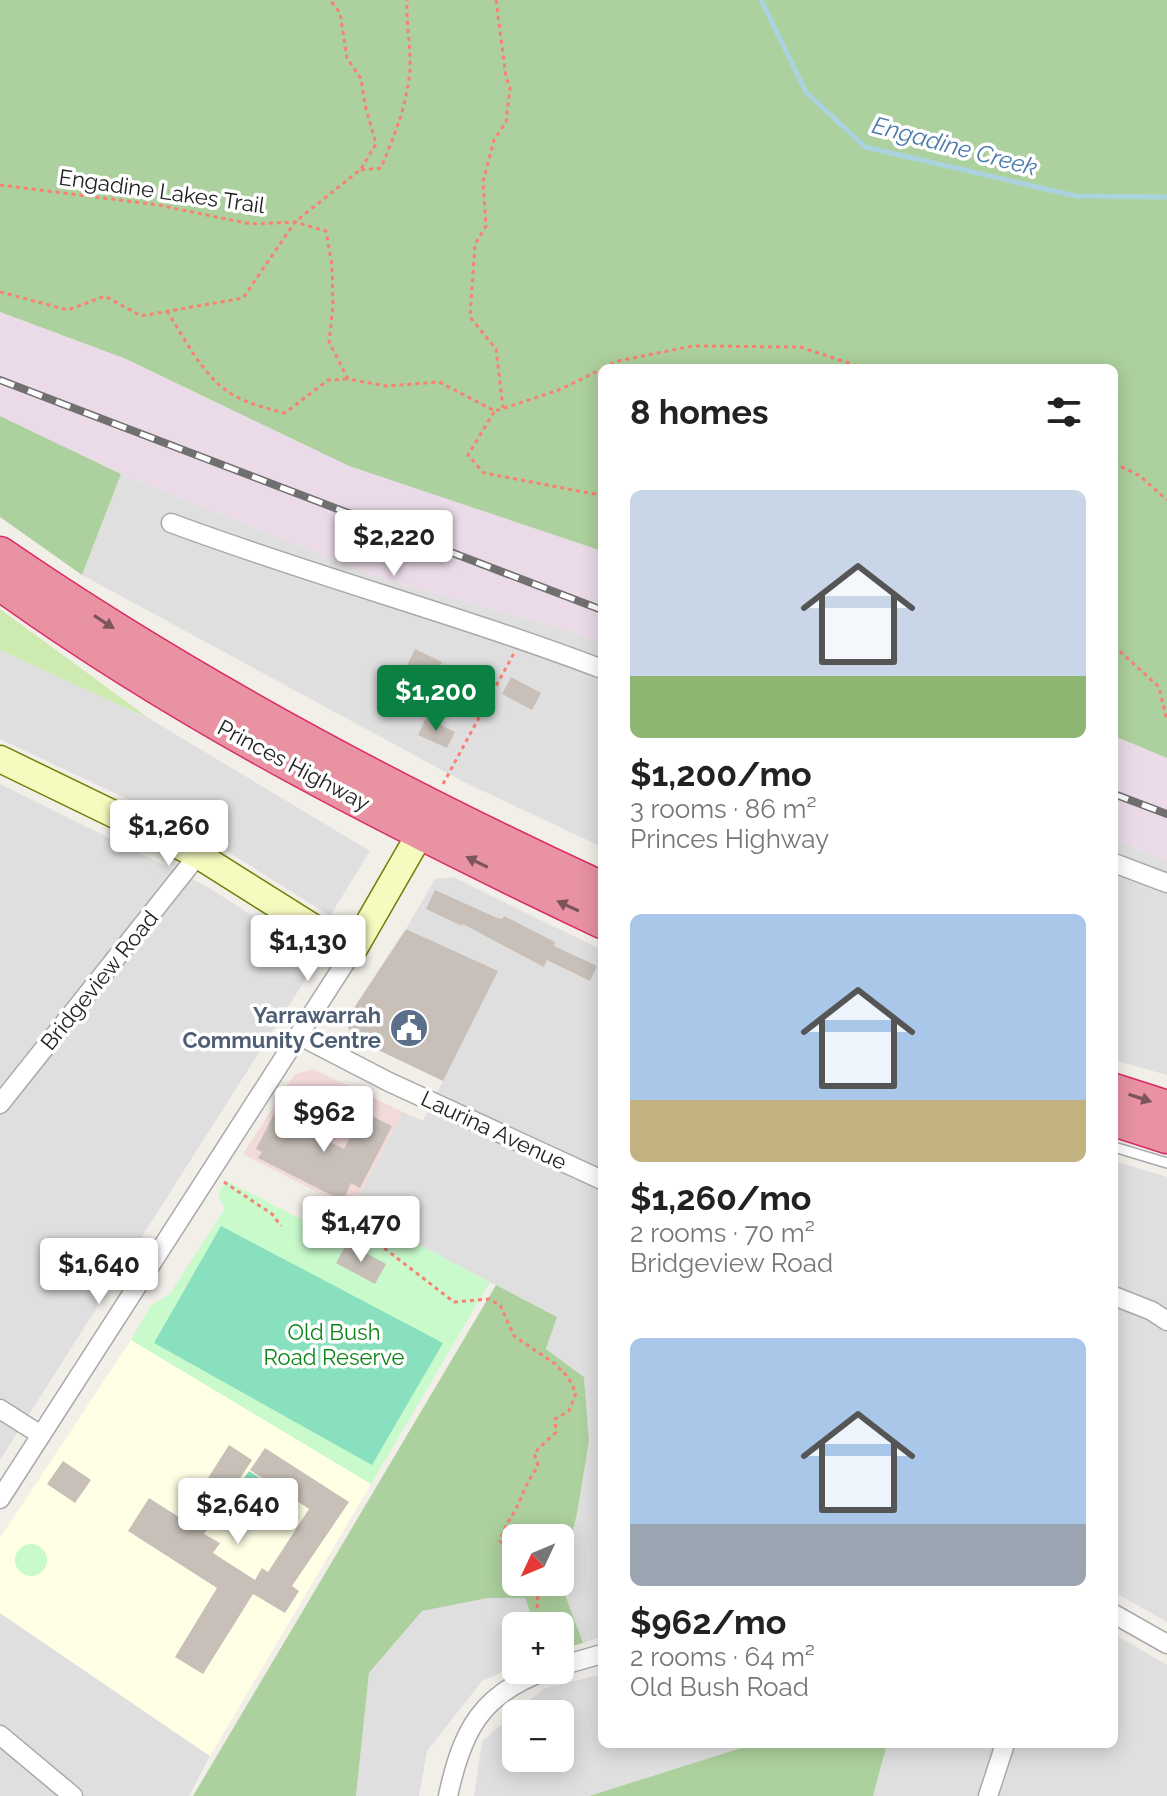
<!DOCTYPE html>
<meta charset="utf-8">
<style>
body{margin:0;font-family:Raleway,sans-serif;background:#f2f2f2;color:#222;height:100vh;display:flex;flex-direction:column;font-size:30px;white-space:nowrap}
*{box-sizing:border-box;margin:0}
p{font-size:26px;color:#767676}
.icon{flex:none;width:44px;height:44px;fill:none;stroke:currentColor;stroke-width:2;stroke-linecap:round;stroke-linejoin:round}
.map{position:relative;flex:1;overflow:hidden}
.drawer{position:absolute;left:598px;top:364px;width:520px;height:1384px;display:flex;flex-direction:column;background:#fff;border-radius:12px;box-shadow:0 4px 20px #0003}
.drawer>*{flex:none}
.needle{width:52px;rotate:226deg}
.tools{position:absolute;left:502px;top:1524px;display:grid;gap:16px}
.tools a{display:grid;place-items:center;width:72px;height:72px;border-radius:12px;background:#fff;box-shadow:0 4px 20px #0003;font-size:40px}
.price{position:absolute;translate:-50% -68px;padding:0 18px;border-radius:8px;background:#fff;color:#222;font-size:26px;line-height:52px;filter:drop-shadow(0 2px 4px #0008)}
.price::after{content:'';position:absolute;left:50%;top:48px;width:24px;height:18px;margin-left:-12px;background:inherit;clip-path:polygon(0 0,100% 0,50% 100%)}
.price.current{background:#0b8043;color:#fff}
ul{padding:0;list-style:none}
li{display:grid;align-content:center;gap:16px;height:424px;padding:0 32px}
li span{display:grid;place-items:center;height:248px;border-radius:12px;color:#555}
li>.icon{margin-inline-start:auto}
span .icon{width:144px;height:144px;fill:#fffc;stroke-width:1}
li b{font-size:34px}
h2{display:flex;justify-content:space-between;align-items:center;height:96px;padding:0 32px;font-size:34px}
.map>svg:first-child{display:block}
.residential{fill:#e0dfdf;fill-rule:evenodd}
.commercial{fill:#f2dad9}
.industrial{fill:#ebdbe8}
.education{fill:#ffffe5}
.grass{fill:#cdebb0}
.forest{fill:#add19e;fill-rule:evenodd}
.park{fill:#c8facc}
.pitch{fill:#88e0be}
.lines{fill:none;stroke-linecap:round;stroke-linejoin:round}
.stream{stroke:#aad3df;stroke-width:5}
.building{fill:#c7bfb8}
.lane-casing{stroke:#a9a9a9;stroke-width:12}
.street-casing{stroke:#a9a9a9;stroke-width:21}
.secondary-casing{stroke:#707d05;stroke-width:29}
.highway-casing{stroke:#dc2a67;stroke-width:35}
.path{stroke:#fa8072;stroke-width:3;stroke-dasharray:4 4;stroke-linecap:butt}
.lane{stroke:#fff;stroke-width:9}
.street{stroke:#fff;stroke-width:18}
.secondary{stroke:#f7fabf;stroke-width:26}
.highway{stroke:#e892a2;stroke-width:32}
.rail-casing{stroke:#707070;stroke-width:8}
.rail{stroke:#fff;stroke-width:5;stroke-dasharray:15;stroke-linecap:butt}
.oneway{fill:#7b545c}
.labels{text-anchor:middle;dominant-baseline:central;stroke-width:7;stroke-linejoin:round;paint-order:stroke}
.street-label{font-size:22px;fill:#222;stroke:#fff}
.service-label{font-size:22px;font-weight:bold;fill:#4e5e75;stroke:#fff;text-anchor:end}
.park-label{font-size:22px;fill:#0c8416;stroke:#fff}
.water-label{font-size:24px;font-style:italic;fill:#4a7aab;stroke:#fff}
</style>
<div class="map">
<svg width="1167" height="1796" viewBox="0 0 1167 1796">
<rect width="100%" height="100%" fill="#f2efe9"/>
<g class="residential">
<polygon points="121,474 380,578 574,632 602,643 602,847 462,781 82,575"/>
<polygon points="0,650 150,719 370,851 330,916 197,832 0,739"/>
<polygon points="0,784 206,886 313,955 314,966 0,1460"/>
<polygon points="1114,839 1167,860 1167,1075 1114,1060"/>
<polygon points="453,877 602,950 602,1637 583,1643 560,1581 577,1514 589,1441 584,1377 546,1349 557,1317 352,1210 403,1112 423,1121 497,971 406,929 435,879"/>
<polygon points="1114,1161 1167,1177 1167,1622 1114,1592"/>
<polygon points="488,1598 525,1598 535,1626 516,1626 516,1666 482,1681 427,1751 419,1796 356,1796 369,1673 422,1611"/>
<polygon points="0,1613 210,1756 189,1796 0,1796"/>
<polygon points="1114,1634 1167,1665 1167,1796 873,1796 887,1744 1114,1744"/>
<path d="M602,1674v70h152l-165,52h-115l8,-55 61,-52zM516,1714h44v44h-44z"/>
</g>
<polygon class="commercial" points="313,1069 403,1112 352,1210 243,1154 295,1074"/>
<g class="industrial">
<polygon points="0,312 126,359 349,466 602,551 602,643 574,632 380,578 121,474 0,416"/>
<polygon points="1114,736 1167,758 1167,860 1114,839"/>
</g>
<polygon class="education" points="131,1340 371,1484 210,1756 0,1613 0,1538"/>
<polygon class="grass" points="0,609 150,719 0,650"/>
<g class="forest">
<polygon points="0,0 1167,0 1167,758 1114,736 1114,368 602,368 602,551 349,466 126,359 0,312"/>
<polygon points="0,416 121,474 82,575 0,517"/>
<path d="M496,1285l61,32 -11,32 38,28 5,64 -12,73 -17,67 23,62 -23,6v-23h-25l-10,-28h-37l-66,13 -53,62 -13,123h-163zM560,1538v44h-44v-44z"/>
<polygon points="754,1744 887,1744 873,1796 589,1796"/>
</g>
<g class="park">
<polygon points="225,1180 318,1228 341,1242 357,1212 490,1282 371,1484 131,1340 151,1305 169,1295 225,1209 218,1195"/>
<circle cx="31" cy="1560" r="16"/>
</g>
<g class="pitch">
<polygon points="221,1226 443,1343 372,1465 154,1343"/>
<polygon points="249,1471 292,1500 279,1520 235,1491"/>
</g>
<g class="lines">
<polyline class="stream" points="761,0 806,92 865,147 1076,196 1167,197"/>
</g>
<g class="building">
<polygon points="415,649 442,662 427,693 400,680"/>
<polygon points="511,677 541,693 532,710 502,694"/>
<polygon points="426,718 455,732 447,748 418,735"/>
<polygon points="435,890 497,918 502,919 504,916 555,942 554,946 597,966 590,981 547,960 544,967 463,924 462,926 426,909"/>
<polygon points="406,929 498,971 443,1081 351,1037 346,1020"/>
<polygon points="363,1112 392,1126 360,1188 351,1183 343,1201 258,1158 262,1152 256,1149 274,1114 344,1149"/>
<polygon points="347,1243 386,1264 375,1284 336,1263"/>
<polygon points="229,1445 252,1460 204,1534 220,1543 213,1553 255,1580 262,1568 268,1572 309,1509 250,1470 265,1448 349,1502 292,1586 299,1591 285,1613 253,1594 203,1674 175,1657 217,1588 128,1531 149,1498 182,1519"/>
<polygon points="63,1461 91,1480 75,1503 47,1484"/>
</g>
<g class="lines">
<defs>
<polyline id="lane" points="1114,1147 1167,1163"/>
<g id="street">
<path d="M171,523c142,53 289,92 431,146"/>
<polyline points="1114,863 1167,883"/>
<polyline points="300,1036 389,1082 602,1180"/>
<polyline points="0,1104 198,855"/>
<polyline points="1114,1296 1152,1311 1167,1321"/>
<polyline points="0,1409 41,1435"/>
<polyline points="0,1499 352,952"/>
<polyline points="1114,1614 1167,1644"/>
<polyline points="560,1666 602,1654"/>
<polyline points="0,1735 73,1796"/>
<path d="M448,1796c14,-65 33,-103 100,-126"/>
<polyline points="988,1796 1005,1744"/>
</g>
<polyline id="secondary" points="0,759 198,855 352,952 420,834"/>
<g id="highway">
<path d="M0,553c189,130 394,239 602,335"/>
<path d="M0,584c187,135 394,239 602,338"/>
<polyline points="1114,1090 1167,1107"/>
<polyline points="1114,1120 1167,1137"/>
</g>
</defs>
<use href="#lane" class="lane-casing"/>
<use href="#street" class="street-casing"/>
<use href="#secondary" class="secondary-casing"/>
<use href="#highway" class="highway-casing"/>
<g class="path">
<polyline points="496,0 506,77 510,88 506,122 494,140 483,182 486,226 475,244 470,317 496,349 503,408"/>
<path d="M361,170l20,-2c13,-32 26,-62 29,-98 1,-23 -4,-46 -3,-70"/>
<polyline points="0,185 158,205 251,224 295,222 326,231 332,265 333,306 329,342 348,379 386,386 439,382 495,411 559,390 602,369"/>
<polyline points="0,292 68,310 105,296 141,316 243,298 295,222 361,169 376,144 365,105 361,79 347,58 340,13 330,0"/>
<path d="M167,311c16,25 35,63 60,80 17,12 39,17 58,22l43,-33 20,-1"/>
<polyline points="603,368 618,361 693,346 800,347 864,368"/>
<polyline points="494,412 468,455 484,473 594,494 602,490"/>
<polyline points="1114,463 1140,476 1167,500"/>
<polyline points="1114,646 1159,687 1167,721"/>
<polyline points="443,784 514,653"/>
<polyline points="224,1182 272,1214 281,1226"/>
<path d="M346,1220l15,15 23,13 70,54 35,-3 11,6 14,31 40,27 14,14 8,16 -7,18 -14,8 1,13 -22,21 4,13c-8,12 -13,21 -18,34 -6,15 -16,25 -20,41l13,12 3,10"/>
<polyline points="533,1582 538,1588 537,1615 547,1626"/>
</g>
<use href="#lane" class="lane"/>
<use href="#street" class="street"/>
<use href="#secondary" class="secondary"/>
<use href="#highway" class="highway"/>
<defs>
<g id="rail">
<polyline points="0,380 602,610"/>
<polyline points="1114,794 1167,814"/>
</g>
</defs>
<use href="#rail" class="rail-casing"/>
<use href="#rail" class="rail"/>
</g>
<defs><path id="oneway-solid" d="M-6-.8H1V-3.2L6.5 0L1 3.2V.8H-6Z" transform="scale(2)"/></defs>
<g class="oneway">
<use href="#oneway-solid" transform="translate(104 622) rotate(33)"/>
<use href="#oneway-solid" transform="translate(477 862) rotate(-154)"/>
<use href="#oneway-solid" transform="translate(568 906) rotate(-155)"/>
<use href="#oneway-solid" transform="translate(1140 1098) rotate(18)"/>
</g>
<defs>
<symbol id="civic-disc" viewBox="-11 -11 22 22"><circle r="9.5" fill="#5c6f8a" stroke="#fff"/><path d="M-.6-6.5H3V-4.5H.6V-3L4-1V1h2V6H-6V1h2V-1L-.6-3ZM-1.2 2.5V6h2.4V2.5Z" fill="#fff"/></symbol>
</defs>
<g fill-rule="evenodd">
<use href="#civic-disc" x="387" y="1006" width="44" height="44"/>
</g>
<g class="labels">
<g class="street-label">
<text transform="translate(162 191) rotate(8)">Engadine Lakes Trail</text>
<text transform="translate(294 765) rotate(28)">Princes Highway</text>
<text transform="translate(99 980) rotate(-51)">Bridgeview Road</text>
<text transform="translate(494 1130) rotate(25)">Laurina Avenue</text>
</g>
<g class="service-label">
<text x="381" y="1015">Yarrawarrah<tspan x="381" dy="25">Community Centre</tspan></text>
</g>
<g class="park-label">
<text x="334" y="1332">Old Bush<tspan x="334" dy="25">Road Reserve</tspan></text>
</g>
<g class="water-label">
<text transform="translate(955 146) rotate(15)">Engadine Creek</text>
</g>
</g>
</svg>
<div class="tools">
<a><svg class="needle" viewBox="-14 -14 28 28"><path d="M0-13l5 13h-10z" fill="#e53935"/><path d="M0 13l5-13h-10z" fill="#767676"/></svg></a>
<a>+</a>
<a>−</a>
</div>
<b class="price" style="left:394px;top:578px">$2,220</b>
<b class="price current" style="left:436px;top:733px">$1,200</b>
<b class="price" style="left:169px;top:868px">$1,260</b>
<b class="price" style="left:308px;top:983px">$1,130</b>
<b class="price" style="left:324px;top:1154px">$962</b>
<b class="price" style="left:361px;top:1264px">$1,470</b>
<b class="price" style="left:99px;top:1306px">$1,640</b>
<b class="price" style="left:238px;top:1546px">$2,640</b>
<section class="drawer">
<h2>8 homes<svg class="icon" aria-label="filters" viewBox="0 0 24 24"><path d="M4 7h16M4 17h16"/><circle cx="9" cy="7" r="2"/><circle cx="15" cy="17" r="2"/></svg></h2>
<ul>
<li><span style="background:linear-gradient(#c9d6e8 75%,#8fb573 0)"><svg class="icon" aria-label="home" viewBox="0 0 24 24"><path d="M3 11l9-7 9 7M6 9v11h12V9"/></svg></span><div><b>$1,200/mo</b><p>3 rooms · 86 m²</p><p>Princes Highway</p></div></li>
<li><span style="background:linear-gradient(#a9c7e8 75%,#c2b280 0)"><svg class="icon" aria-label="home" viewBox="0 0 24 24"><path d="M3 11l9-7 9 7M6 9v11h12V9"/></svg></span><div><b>$1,260/mo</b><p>2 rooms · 70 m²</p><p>Bridgeview Road</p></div></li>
<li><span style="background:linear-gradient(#a9c7e8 75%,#9aa5b1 0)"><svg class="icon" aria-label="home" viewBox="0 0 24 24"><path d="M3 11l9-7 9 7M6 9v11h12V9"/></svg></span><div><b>$962/mo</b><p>2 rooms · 64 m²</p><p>Old Bush Road</p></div></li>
</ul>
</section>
</div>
